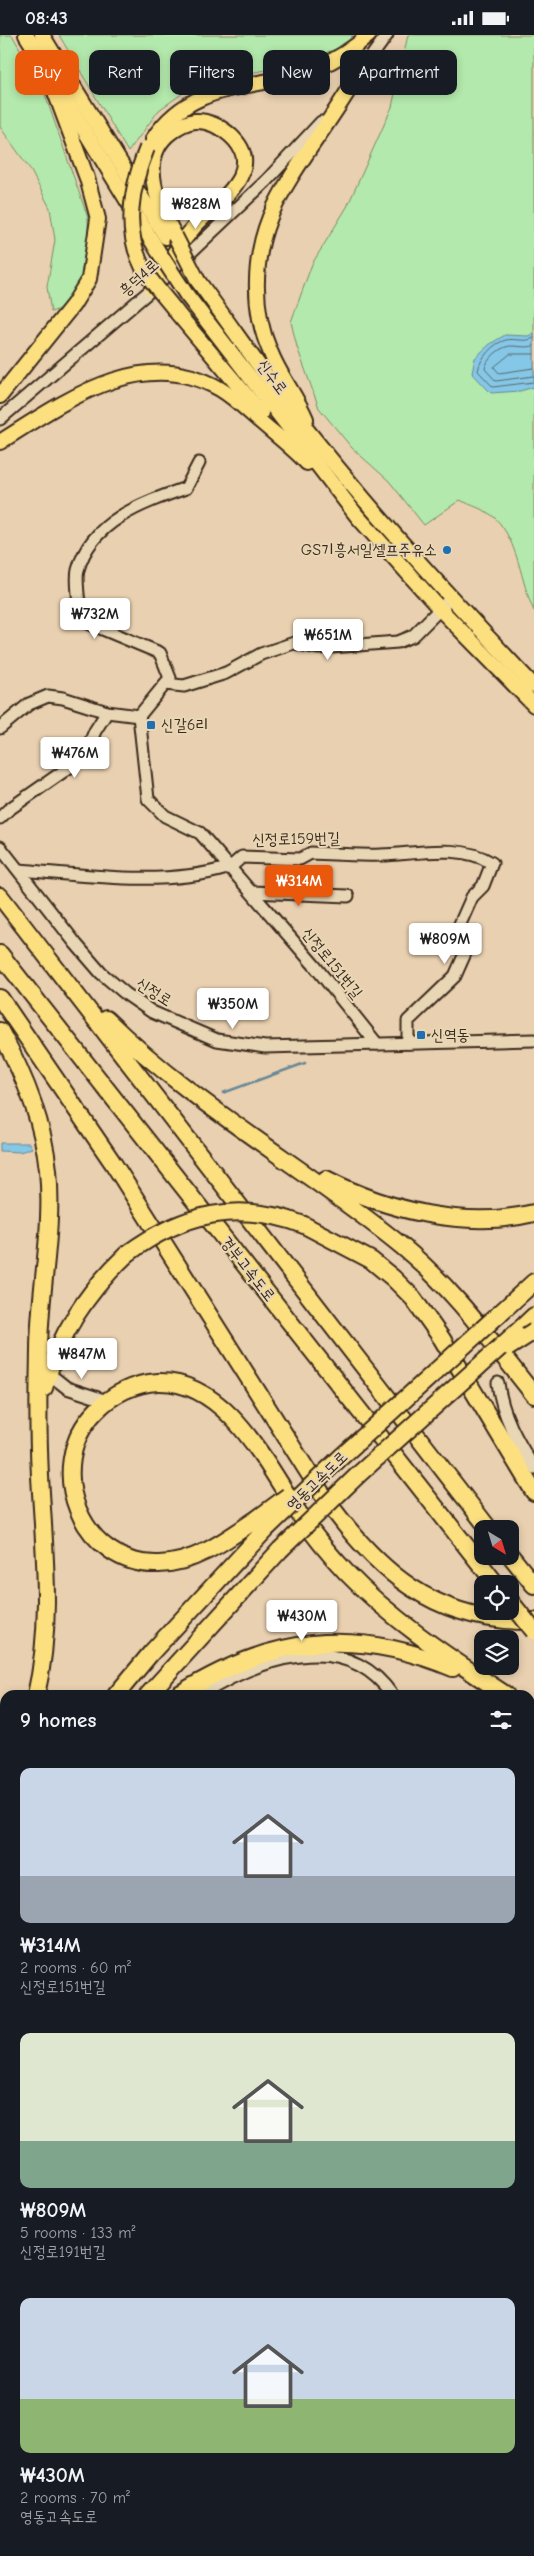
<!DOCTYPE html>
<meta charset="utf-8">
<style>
body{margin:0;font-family:"Comic Neue","Poor Story",sans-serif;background:#20242c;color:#f1f3f6;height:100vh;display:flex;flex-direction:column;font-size:19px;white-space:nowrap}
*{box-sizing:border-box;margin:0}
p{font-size:16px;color:#9ea1a6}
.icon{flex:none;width:28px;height:28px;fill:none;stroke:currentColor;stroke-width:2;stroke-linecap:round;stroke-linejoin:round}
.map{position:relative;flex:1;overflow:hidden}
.sheet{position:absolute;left:0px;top:1655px;width:535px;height:866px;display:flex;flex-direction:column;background:#171b24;border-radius:15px 15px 0 0;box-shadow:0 2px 8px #0003}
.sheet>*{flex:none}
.hud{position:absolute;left:15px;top:15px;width:505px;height:45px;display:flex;gap:10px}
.needle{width:32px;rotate:142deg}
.buttons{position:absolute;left:474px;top:1485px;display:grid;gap:10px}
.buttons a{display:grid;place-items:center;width:45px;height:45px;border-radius:10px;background:#171b24;box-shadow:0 2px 8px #0003;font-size:25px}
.price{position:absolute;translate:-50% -42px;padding:0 11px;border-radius:5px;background:#fff;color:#222;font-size:16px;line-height:32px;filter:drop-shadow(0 1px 2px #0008)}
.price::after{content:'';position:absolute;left:50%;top:30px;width:15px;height:11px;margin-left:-8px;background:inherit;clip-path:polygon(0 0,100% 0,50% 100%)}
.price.current{background:#ea580c;color:#fff}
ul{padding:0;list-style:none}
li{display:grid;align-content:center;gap:10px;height:265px;padding:0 20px}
li span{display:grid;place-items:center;height:155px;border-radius:10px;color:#555}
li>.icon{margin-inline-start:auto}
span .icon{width:90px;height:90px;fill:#fffc;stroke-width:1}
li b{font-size:21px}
h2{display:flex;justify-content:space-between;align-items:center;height:60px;padding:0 20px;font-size:21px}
.pill{padding:0 18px;border-radius:10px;background:#171b24;box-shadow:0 2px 8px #0003;font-size:18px;line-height:45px}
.pill.current{background:#ea580c;color:#fff}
.status{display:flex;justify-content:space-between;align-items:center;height:35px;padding:0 25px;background:#171b24;direction:ltr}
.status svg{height:14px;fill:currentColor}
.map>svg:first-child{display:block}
.green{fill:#b3e9ac;stroke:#778a65}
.water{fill:#85c7e6;stroke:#678896}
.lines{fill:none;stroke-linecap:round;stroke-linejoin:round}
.shore{stroke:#59696e;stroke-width:1}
.stream{stroke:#678896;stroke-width:2.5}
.minor-casing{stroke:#3b2a1e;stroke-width:15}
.major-casing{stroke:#3b2a1e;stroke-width:18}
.highway-casing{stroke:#3b2a1e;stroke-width:20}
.minor{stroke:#e8d6b4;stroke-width:11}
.major{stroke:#fce080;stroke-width:14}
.highway{stroke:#fce080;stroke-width:16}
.major-bridge-casing{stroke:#3b2a1e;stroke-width:18;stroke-linecap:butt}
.highway-bridge-casing{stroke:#3b2a1e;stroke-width:20;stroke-linecap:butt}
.major-bridge{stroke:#fce080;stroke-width:14}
.highway-bridge{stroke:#fce080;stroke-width:16}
.poi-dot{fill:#1f6fb2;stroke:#e8d6b4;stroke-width:2}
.labels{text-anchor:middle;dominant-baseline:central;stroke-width:4;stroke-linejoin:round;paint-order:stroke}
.street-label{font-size:16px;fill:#3b2a1e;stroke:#e8d6b4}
.poi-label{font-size:16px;fill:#3b2a1e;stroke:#e8d6b4;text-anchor:start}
</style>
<div class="status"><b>08:43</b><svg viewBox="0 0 49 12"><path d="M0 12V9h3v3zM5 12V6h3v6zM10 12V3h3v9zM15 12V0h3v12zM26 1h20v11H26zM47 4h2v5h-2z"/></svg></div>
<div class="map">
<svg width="534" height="2521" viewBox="0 0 534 2521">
<rect width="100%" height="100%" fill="#e9d0b0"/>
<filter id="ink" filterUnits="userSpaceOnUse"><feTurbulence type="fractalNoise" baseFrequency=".02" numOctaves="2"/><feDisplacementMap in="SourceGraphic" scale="10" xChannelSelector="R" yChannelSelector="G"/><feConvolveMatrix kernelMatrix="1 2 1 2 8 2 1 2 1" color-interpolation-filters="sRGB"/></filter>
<g filter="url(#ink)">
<g class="green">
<polygon points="0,0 12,0 43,54 88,183 89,222 80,251 65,272 51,277 47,252 55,205 50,173 30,134 0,92"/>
<polygon points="59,0 353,0 343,12 281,32 219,44 186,56 159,75 128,117"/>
<path d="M408,0h126v576c-14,-30 -15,-69 -39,-93 -8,-8 -25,-13 -35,-18l-36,25 -35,-44 -37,-33 -33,-40 -22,-61 -6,-25 21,-58 35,-57 45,-100z"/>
</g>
<g class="water">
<polygon points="534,298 534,352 520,356 491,358 472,338 475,323 490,309 505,300 528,301"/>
<polygon points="0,1108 29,1108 32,1113 20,1117 0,1116"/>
</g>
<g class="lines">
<g class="shore">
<path d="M534,303c-9,5 -18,0 -28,2 -13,3 -26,18 -28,31l15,16 41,-5"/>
<path d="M534,311c-8,2 -16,0 -24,0 -10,1 -24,13 -25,23l11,12 38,-5"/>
<polyline points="534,319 510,319 494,332 499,338 534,333"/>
</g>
<polyline class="stream" points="223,1058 305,1028"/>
<defs>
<g id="minor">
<polyline points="350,51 387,0"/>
<polyline points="0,384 152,254 266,146 321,87"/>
<polyline points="165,649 184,651 226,638 261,619 294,608 318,613 398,607 413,601 451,563"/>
<polyline points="139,681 148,764 165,781 200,798 314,930 377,1009"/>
<path d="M0,693l29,-24 19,-8 15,2 44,14 32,4 31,-38 -10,-25 -79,-33c-1,-13 -6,-38 -3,-50 13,-49 65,-67 108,-82l13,-25"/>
<polyline points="0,783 8,775 84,722 95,696 107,677"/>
<polyline points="0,812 76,909 101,938 126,959 152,977 217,1005 265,1012 534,1005"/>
<path d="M19,835c65,5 145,17 208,-2 6,-2 11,-8 15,-11l58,2 11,-6c23,1 47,3 70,2 35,-1 79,-12 111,8l-9,23 -11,11 -12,27 7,25 -12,27 -47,45v22"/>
<polyline points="252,857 348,861"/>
<polyline points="48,1338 67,1353 107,1366"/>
<path d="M498,1348c4,32 19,58 36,85"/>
<path d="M201,1660c57,-36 144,-68 191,0"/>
<polyline points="530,1798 533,1803 534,1842"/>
<polyline points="0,1884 5,1877"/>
<polyline points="0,2382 5,2384"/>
<polyline points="19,2521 20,2516"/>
</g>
<g id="major">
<polyline points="26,0 50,38"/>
<polyline points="42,0 166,202"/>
<polyline points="61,57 158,216"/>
<path d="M153,104c41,-62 104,-47 164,-71 19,-8 36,-19 52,-33"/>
<path d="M198,246c39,53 76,108 117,159 69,86 143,166 219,246"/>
<path d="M152,254c12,-22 26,-43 43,-63 22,-24 74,-56 35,-91 -9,-8 -23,-15 -35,-14 -9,1 -18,6 -24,11 -35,26 -12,74 4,104"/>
<polyline points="186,259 357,481 440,574 534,670"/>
<polyline points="178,279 261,378"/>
<polyline points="0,361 73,270 89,244 98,184 87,143 45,30"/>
<path d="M306,384c-10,-24 -27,-44 -36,-68 -18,-41 -17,-92 0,-134 18,-44 59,-92 84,-136"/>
<path d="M0,407c65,-41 143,-98 220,-53 15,9 28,22 41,33 16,14 32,26 46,41"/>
<polyline points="0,2140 5,2147"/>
<polyline points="343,2521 349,2517"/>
</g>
<g id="highway">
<polyline points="0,861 489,1494"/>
<polyline points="0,919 496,1549"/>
<path d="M0,963l113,165 209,331c54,77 112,129 212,127"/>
<path d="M106,984c89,88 201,149 297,228 51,42 90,97 131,148"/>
<path d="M0,996c24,43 43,89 48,139 6,61 -9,121 -9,181 -1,42 -1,84 1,125 4,73 13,147 -4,219"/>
<path d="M326,1144c60,31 140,51 208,34"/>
<polyline points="304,1190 371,1225 393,1243 413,1263 442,1304 534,1457"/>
<polyline points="498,1280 534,1247"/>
<polyline points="516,1298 534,1281"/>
<path d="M44,1353c15,-54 43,-96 83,-134"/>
<path d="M261,1481c-31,21 -63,47 -102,48 -77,3 -118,-97 -63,-153 16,-17 39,-28 62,-29 70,-2 110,86 144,136 13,19 28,37 44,54 47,49 104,86 160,123"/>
<polyline points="510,1520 534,1550"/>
<polyline points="116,1660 151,1618 266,1494"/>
<polyline points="148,1660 280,1515"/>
<path d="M178,1660c92,-58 174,-69 275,-27"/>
<polyline points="530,1676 534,1678"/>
<polyline points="0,1745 5,1736"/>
<polyline points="0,1800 5,1794"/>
<polyline points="0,1837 5,1831"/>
<polyline points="530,2213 534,2211"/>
<polyline points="530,2234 534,2232"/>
<polyline points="0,2343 5,2342"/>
<polyline points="0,2355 5,2355"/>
<polyline points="0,2375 5,2374"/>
</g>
</defs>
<use href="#minor" class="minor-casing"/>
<use href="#major" class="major-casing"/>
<use href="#highway" class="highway-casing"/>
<use href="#minor" class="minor"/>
<use href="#major" class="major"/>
<use href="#highway" class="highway"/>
<defs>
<g id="major-bridge">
<path d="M147,113c-16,39 -24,81 -4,120 9,16 24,31 35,46"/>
<polyline points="175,201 198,246"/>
<polyline points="158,216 186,259"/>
</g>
<g id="highway-bridge">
<path d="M127,1219c55,-41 112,-54 177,-29"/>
<polyline points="509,1312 534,1296"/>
<polyline points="261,1481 288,1461"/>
<polyline points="266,1494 340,1423 498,1280"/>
<polyline points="280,1515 359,1439 516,1298"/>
<polyline points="510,1566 534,1596"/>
</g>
</defs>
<use href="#major-bridge" class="major-bridge-casing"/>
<use href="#highway-bridge" class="highway-bridge-casing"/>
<use href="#major-bridge" class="major-bridge"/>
<use href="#highway-bridge" class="highway-bridge"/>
</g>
</g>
<g class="poi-dot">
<circle cx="447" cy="515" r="5"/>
<rect x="146" y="685" width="10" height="10" rx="2.5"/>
<rect x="416" y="995" width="10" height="10" rx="2.5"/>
</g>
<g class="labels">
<g class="street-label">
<text transform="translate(139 243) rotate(-42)">흥덕4로</text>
<text transform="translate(272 342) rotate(53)">신수로</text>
<text transform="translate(296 804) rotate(-1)">신정로159번길</text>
<text transform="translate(332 928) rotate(51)">신정로151번길</text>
<text transform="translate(154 957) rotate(32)">신정로</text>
<text transform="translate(248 1234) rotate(52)">경부고속도로</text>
<text transform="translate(317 1446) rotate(-44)">영동고속도로</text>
</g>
<g class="poi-label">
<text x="437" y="515" text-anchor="end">GS기흥서일셀프주유소</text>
<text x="161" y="690">신갈6리</text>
<text x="431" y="1000">신역동</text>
</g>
</g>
</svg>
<div class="buttons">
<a><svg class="needle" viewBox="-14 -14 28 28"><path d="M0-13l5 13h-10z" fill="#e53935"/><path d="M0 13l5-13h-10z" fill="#9ea1a6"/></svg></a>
<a><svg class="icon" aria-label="locate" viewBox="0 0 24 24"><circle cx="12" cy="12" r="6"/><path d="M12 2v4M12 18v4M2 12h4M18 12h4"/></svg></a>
<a><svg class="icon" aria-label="layers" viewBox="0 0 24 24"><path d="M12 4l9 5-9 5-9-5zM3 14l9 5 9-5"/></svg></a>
</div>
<b class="price" style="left:196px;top:195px">₩828M</b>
<b class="price" style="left:95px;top:605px">₩732M</b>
<b class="price" style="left:328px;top:626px">₩651M</b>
<b class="price" style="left:75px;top:744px">₩476M</b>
<b class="price current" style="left:299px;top:872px">₩314M</b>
<b class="price" style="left:445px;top:930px">₩809M</b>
<b class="price" style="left:233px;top:995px">₩350M</b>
<b class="price" style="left:82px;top:1345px">₩847M</b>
<b class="price" style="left:302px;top:1607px">₩430M</b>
<div class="hud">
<a class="pill current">Buy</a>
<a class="pill">Rent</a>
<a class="pill">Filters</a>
<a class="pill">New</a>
<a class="pill">Apartment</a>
</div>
<section class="sheet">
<h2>9 homes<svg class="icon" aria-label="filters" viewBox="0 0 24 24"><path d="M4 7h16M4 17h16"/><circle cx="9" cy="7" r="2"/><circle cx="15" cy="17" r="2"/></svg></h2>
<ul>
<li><span style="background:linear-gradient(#c9d6e8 70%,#9aa5b1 0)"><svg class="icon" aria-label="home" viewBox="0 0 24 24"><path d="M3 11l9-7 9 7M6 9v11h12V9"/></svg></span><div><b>₩314M</b><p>2 rooms · 60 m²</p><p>신정로151번길</p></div></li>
<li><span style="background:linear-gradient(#dfe7d0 70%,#7fa58c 0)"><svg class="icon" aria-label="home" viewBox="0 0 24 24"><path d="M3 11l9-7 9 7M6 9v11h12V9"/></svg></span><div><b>₩809M</b><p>5 rooms · 133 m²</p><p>신정로191번길</p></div></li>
<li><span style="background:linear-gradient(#c9d6e8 65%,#8fb573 0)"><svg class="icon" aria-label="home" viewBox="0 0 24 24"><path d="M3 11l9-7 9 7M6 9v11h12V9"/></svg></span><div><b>₩430M</b><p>2 rooms · 70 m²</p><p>영동고속도로</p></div></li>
</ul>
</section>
</div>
